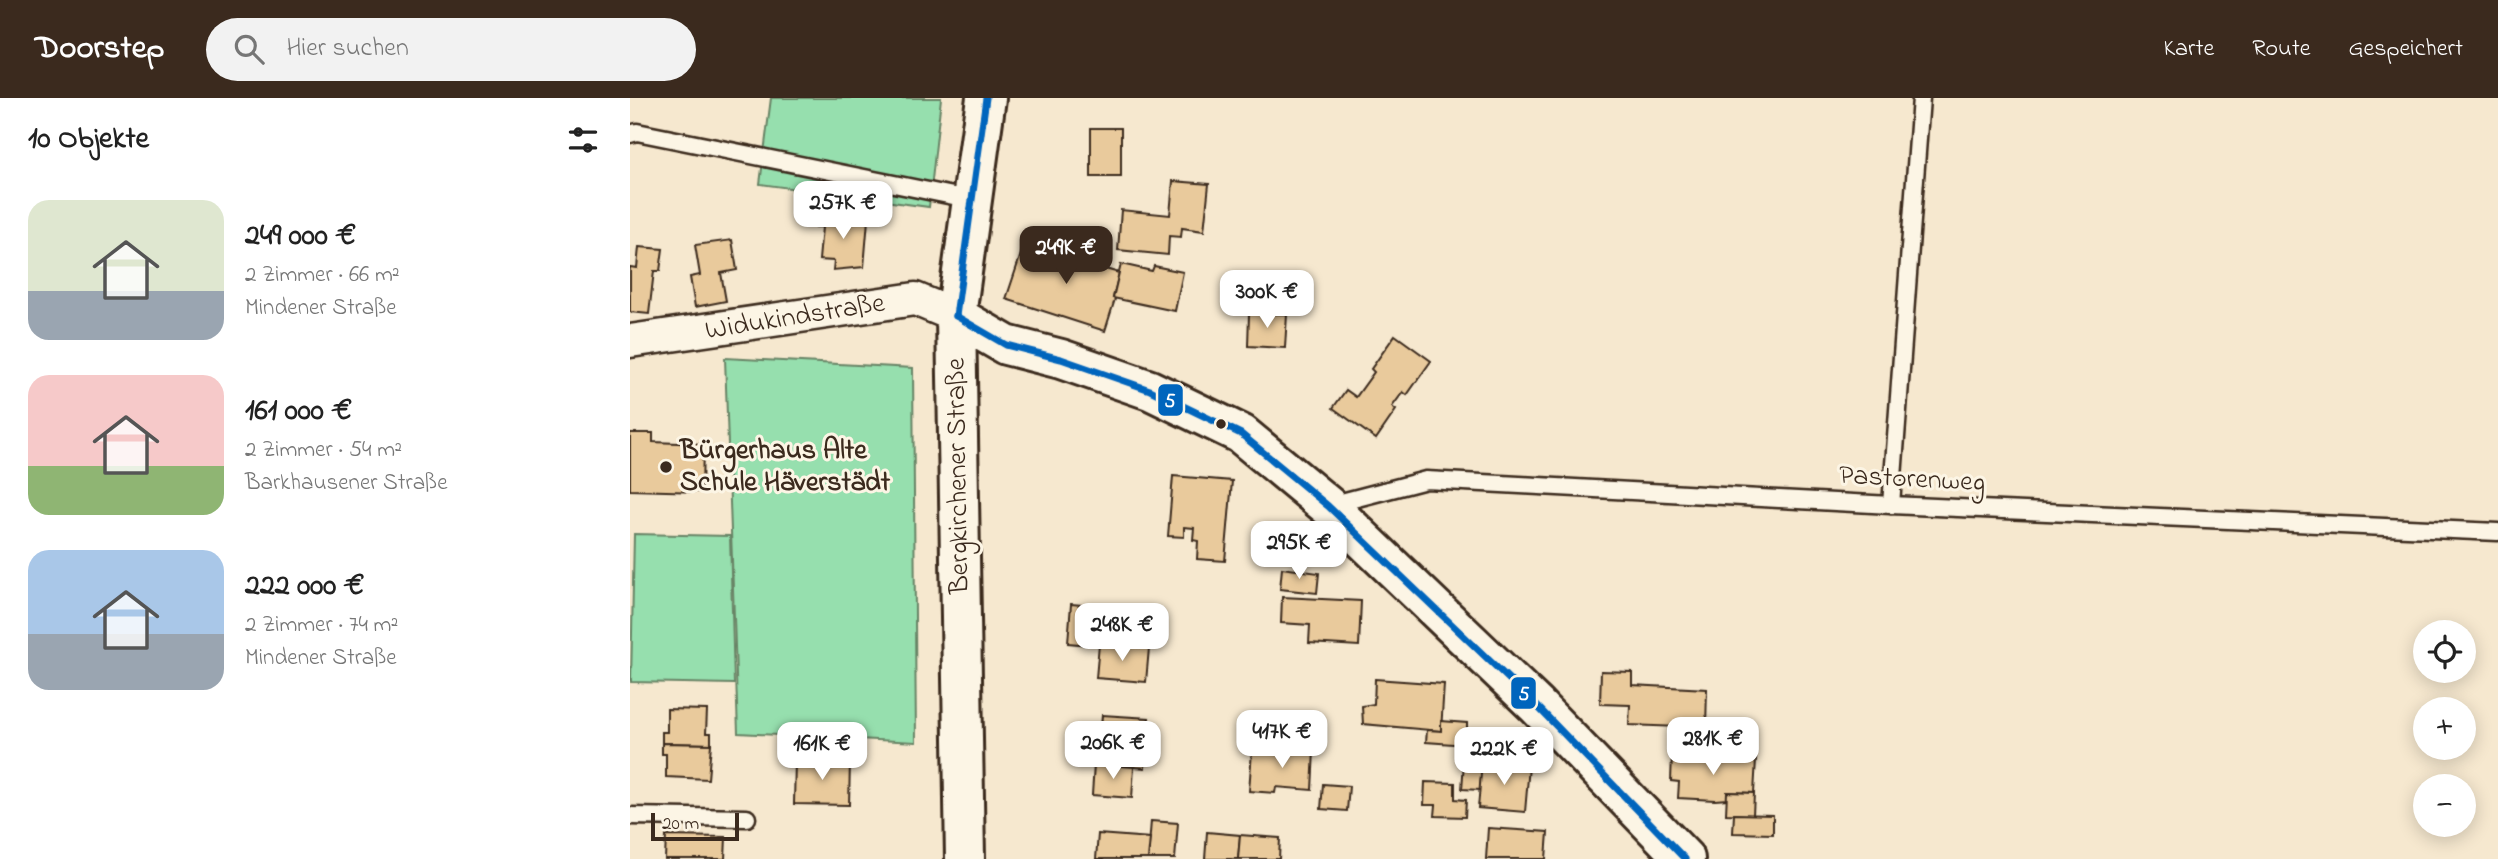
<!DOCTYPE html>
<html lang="de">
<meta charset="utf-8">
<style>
body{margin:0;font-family:"Indie Flower",sans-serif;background:#f2f2f2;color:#222;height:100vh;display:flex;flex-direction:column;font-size:26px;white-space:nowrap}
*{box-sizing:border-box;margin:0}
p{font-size:23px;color:#767676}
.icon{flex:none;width:38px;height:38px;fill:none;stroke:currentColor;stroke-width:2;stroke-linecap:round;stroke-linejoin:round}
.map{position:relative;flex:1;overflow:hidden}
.side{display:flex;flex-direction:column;background:#fff;width:630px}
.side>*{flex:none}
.controls{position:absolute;left:1783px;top:522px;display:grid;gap:14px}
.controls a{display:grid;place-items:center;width:63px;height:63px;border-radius:50%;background:#fff;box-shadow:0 4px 18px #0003;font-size:35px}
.scale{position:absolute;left:21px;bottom:18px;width:88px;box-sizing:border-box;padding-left:7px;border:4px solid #3b2a1e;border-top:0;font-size:19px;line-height:24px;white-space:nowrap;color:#3b2a1e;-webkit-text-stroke:5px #fcf5e5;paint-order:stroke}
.price{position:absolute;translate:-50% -60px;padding:0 16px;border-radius:14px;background:#fff;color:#222;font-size:23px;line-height:46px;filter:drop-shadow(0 2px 4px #0008)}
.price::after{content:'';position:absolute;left:50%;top:42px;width:21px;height:16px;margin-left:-10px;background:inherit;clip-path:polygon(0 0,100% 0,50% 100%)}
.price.on{background:#3b2a1e;color:#fff}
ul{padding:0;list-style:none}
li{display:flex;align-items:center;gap:21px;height:175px;padding:0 28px}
li span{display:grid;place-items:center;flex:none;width:196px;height:140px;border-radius:21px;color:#555}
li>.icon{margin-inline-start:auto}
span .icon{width:84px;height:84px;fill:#fffc;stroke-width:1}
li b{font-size:30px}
h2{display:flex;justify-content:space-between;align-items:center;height:84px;padding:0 28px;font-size:30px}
header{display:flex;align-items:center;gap:42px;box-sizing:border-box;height:98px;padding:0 35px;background:#3b2a1e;color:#fff}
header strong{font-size:33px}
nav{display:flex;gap:38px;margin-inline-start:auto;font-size:24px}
.search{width:490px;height:63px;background:#f2f2f2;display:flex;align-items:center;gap:18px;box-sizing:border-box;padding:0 24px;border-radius:38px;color:#767676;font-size:26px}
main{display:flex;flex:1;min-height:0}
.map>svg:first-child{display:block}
.green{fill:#96dfae;stroke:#688466;stroke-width:2}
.building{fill:#e9ca9c;stroke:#3b2a1e;stroke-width:2}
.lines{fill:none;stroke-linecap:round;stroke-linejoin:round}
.lane-casing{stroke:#3b2a1e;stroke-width:21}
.street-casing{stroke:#3b2a1e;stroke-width:37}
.secondary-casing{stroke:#3b2a1e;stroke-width:44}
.lane{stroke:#fcf5e5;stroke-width:16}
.street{stroke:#fcf5e5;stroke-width:32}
.secondary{stroke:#fcf5e5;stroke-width:38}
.bus-1-casing{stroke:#fcf5e5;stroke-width:12}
.bus-1{stroke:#0065bd;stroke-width:7}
.bus-dot{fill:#3b2a1e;stroke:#fcf5e5;stroke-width:2.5}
.labels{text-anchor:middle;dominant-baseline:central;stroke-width:6;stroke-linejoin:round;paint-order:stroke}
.street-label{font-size:28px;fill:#3b2a1e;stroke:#fcf5e5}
.poi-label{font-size:28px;font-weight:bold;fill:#3b2a1e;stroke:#fcf5e5;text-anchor:start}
.line-badge{stroke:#fcf5e5;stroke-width:2.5}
.badge-label{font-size:19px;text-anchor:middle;font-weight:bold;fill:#fff}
</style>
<header>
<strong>Doorstep</strong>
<div class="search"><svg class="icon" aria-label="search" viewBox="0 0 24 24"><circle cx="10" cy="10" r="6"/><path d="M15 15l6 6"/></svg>Hier suchen</div>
<nav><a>Karte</a><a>Route</a><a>Gespeichert</a></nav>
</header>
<main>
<section class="side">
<h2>10 Objekte<svg class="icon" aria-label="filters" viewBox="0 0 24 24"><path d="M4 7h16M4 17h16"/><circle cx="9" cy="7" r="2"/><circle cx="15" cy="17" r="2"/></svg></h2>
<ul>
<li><span style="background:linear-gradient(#dfe7d0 65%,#9aa5b1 0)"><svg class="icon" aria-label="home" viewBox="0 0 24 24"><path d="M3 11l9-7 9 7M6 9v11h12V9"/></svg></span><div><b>249 000 €</b><p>2 Zimmer · 66 m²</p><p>Mindener Straße</p></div></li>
<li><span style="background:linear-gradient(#f6c9c9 65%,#8fb573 0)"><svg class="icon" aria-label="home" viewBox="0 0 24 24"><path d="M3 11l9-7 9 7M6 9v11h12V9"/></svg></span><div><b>161 000 €</b><p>2 Zimmer · 54 m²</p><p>Barkhausener Straße</p></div></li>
<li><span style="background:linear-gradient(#a9c7e8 60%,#9aa5b1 0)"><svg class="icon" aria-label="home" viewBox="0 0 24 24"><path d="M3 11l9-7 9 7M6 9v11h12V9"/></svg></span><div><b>222 000 €</b><p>2 Zimmer · 74 m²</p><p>Mindener Straße</p></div></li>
</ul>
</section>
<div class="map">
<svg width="1868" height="761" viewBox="0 0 1868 761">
<rect width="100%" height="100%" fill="#f6e8cf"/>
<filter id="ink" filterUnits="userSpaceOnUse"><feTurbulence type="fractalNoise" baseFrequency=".0143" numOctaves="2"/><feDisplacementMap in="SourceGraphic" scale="14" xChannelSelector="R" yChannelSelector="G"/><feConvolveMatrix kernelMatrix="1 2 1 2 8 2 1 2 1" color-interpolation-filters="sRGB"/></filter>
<g filter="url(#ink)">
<g class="green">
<polygon points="141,0 311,0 299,109 130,86"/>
<polygon points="95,260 283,270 286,644 108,635"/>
<polygon points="4,436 100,438 104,586 1,584"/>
</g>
<g class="building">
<rect x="461" y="30" width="30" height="49"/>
<polygon points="543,83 579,86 574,133 552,130 551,139 539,138 538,157 488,152 491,112 540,117"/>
<polygon points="186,117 238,122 234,169 203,172 204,163 189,162 192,129 185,129"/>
<polygon points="102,142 107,172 91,175 96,203 65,209 60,179 70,177 65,147"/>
<polygon points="9,149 33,151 30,173 24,173 19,216 0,214 0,169 7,170"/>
<polygon points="393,150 429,163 432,153 477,157 472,170 489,175 483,200 485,201 475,233 376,201"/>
<polygon points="491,166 522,173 524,168 553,174 545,213 483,200"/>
<polygon points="619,216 657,216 655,250 618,248"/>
<polygon points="765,237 801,263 777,297 773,294 762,309 766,312 746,341 703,310 716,292 726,299 744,274 741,271"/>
<polygon points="0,335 23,335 23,344 73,346 72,394 0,392"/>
<polygon points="543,378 602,383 595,463 567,461 568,443 563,442 564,430 554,429 554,439 538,438"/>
<polygon points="652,446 677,453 673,467 649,460"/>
<polygon points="652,470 689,475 687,495 650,491"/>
<polygon points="652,499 731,503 729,548 679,545 680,527 651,525"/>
<polygon points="441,506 463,508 460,547 438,545"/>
<polygon points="469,546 519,550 516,584 466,580"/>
<polygon points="971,573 1002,574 1002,587 1077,591 1076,630 999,627 1000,607 970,606"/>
<polygon points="745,581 814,586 811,633 733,626 732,608 744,606"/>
<polygon points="37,611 77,612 76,635 81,635 81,646 32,645 32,634 37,634"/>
<polygon points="472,617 519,620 515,670 468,666"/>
<polygon points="811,623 837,625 837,647 796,644 797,632 811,633"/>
<polygon points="32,645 81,646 78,681 36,679 36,656 32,656"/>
<polygon points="645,649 684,652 682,692 646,689 645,695 619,693 622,653 644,655"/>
<polygon points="1042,657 1126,661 1124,695 1097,694 1097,701 1085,702 1048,700 1049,684 1041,683"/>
<polygon points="165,662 220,663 219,707 164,706"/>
<polygon points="834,664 852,666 850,692 832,691"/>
<polygon points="852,664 899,668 895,714 848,710"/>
<polygon points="464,666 504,669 502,700 462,697"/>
<polygon points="795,684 825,685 825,701 836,702 835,719 805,718 806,707 794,707"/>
<polygon points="693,686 719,688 717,713 691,711"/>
<polygon points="1097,694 1124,695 1123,717 1096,716"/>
<polygon points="1104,716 1143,717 1143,736 1103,735"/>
<polygon points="521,723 548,725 545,761 518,761"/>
<polygon points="858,730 918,734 916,761 856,761"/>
<polygon points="577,734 610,737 608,761 575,761"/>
<polygon points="468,736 520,740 518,761 466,761"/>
<polygon points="610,737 650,740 649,761 608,761"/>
<polygon points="36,738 96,739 95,761 35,761"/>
</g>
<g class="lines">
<defs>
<g id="lane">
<polyline points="0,36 7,34 343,102"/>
<polyline points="700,407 796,382 1261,407 1868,434"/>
<polyline points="1261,407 1291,0"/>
<polyline points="0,718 117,720"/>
</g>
<polyline id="street" points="0,243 285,201 326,218"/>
<g id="secondary">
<polyline points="326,218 376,247 431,261 520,292 611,336 698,408 907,608 1055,761"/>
<polyline points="335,761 326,218 356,0"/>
</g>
</defs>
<use href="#lane" class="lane-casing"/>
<use href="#street" class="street-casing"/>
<use href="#secondary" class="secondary-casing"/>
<use href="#lane" class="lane"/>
<use href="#street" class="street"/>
<use href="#secondary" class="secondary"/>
<defs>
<g id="bus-1">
<polyline points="326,218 376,247 431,261 520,292 611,336 698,408 907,608 1055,761"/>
<polyline points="326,218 356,0"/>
</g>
</defs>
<use href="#bus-1" class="bus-1-casing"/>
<use href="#bus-1" class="bus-1"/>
</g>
</g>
<g class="bus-dot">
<circle cx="591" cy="326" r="6"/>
<circle cx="36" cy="369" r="7"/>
</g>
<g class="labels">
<g class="street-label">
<text transform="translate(165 220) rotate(-9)">Widukindstraße</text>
<text transform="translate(329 378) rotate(-91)">Bergkirchener Straße</text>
<text transform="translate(1282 382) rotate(3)">Pastorenweg</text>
</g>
<g class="poi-label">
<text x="50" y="353">Bürgerhaus Alte<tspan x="50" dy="32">Schule Häverstädt</tspan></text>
</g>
</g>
<g class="line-badge">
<rect x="527" y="285" width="27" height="34" rx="7" fill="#0065bd"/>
<rect x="880" y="578" width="27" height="34" rx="7" fill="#0065bd"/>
</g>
<g class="badge-label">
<text x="540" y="309">5</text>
<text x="894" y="602">5</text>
</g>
</svg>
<div class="controls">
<a><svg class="icon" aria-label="locate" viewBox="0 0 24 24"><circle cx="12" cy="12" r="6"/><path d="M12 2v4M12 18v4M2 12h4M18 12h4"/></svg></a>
<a>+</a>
<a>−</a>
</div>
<div class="scale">20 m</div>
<b class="price" style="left:213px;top:143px">257K €</b>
<b class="price on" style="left:436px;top:188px">249K €</b>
<b class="price" style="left:637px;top:232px">300K €</b>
<b class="price" style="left:669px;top:483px">295K €</b>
<b class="price" style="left:492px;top:565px">248K €</b>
<b class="price" style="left:652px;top:672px">417K €</b>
<b class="price" style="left:1083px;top:679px">281K €</b>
<b class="price" style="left:483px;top:683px">206K €</b>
<b class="price" style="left:192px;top:684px">161K €</b>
<b class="price" style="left:874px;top:689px">222K €</b>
</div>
</main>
